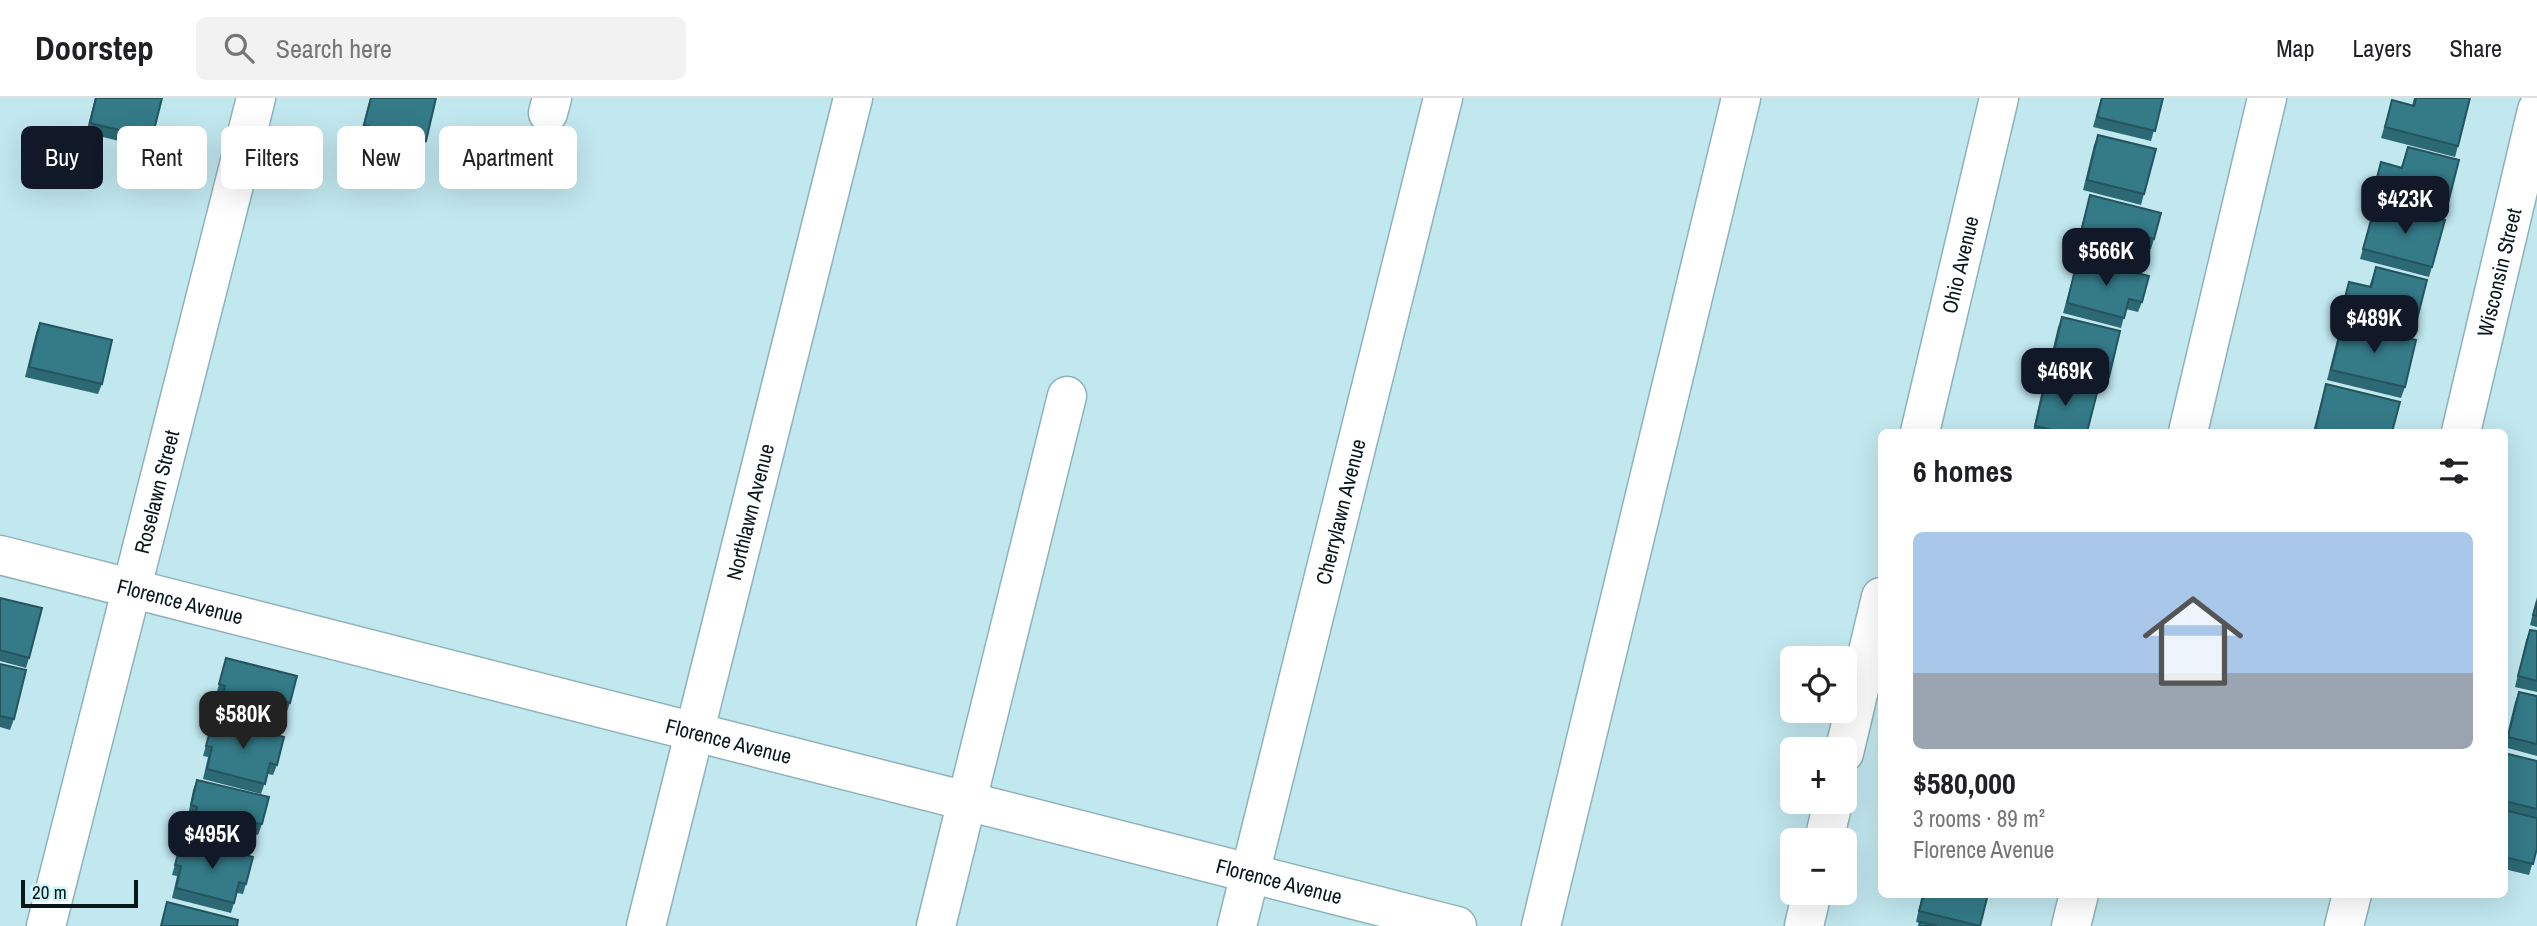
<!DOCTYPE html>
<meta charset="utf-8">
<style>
body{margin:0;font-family:"Archivo Narrow",sans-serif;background:#f2f2f2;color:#202124;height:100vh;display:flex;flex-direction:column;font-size:26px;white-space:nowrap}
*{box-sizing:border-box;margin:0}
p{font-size:23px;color:#757577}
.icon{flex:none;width:38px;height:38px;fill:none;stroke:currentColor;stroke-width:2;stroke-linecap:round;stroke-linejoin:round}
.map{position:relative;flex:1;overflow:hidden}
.drawer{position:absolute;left:1878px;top:331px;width:630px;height:469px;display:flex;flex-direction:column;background:#fff;border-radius:10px;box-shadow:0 7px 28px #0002}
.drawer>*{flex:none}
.guide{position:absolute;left:21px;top:28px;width:665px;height:63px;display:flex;gap:14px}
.fabs{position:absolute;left:1780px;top:548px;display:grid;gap:14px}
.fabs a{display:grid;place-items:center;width:77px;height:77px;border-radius:10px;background:#fff;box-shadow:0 7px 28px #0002;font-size:35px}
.scale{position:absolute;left:21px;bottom:18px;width:117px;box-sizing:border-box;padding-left:7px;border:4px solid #081719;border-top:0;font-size:19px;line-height:24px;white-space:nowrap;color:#081719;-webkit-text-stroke:5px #cef4fc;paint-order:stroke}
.price{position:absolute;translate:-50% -60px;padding:0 16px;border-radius:14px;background:#111827;color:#fff;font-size:23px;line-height:46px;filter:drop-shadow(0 2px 4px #0008)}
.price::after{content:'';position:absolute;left:50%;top:42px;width:21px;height:16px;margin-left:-10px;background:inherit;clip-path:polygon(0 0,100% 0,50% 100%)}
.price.on{background:#222;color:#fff}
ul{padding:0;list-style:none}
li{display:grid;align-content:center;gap:14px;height:371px;padding:0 35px}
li+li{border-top:2px solid #e0e0e0}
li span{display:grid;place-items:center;height:217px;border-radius:10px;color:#555}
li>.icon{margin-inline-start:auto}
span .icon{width:126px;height:126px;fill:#fffc;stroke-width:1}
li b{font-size:30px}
h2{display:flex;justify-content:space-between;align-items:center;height:84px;padding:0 35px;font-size:30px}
.pill{padding:0 24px;border-radius:10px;background:#fff;box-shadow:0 7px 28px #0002;font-size:24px;line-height:63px}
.pill.on{background:#111827;color:#fff}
header{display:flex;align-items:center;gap:42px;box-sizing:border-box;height:98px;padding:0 35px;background:#fff;border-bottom:2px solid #e0e0e0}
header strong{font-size:33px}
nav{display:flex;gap:38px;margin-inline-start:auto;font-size:24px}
.search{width:490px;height:63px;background:#f2f2f2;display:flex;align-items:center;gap:18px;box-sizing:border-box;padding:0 24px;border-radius:10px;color:#757577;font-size:26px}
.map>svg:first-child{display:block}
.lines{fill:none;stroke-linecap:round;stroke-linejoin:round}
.minor-casing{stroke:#8eb2ba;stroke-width:41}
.minor{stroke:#fff;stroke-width:38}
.wall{fill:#2d6974}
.building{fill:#347a87;stroke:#24555e;stroke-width:2}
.labels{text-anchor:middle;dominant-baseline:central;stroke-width:6;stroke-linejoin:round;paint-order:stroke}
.street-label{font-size:21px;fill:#081719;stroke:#cef4fc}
</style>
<header>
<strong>Doorstep</strong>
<div class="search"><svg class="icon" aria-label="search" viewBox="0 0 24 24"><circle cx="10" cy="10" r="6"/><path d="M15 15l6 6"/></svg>Search here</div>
<nav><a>Map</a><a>Layers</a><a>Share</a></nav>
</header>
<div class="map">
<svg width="2537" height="828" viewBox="0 0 2537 828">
<rect width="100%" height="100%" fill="#c1e7ef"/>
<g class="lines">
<defs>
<g id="minor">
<polyline points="548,15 552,0"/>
<path id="s1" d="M1920,334l79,-334"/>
<polyline points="2188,334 2267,0"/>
<path id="s2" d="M2461,334l76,-322"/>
<path id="s3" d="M0,457l1457,371"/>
<polyline points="1844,655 1881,499"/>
<polyline points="1824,742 1833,704"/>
<path id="s4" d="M46,828l210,-828"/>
<path id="s5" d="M646,828l207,-828"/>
<polyline points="936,828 1067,298"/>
<path id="s6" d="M1237,828l206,-828"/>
<polyline points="1541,828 1741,0"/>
<polyline points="1804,828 1812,794"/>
<polyline points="2071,828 2079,796"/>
<polyline points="2344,828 2352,796"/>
</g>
</defs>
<use href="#minor" class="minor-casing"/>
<use href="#minor" class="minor"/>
</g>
<g class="wall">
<polygon points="95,0 162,0 152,40 148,50 86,35"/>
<polygon points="370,0 436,0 426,43 422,53 360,38"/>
<polygon points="2101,0 2163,0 2151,43 2093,29"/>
<polygon points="2414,0 2470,0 2458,48 2455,59 2381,40 2392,2 2412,8"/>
<polygon points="2098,37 2144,96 2141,107 2083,92 2094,47"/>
<polygon points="2408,49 2447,109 2443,120 2370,101 2381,64 2401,69"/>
<polygon points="2090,97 2154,141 2151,151 2139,148 2133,166 2075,152"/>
<polygon points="2393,108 2432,169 2429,179 2360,161 2373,115 2389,119"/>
<polygon points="2078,160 2142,204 2138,214 2126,211 2121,230 2063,215"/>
<polygon points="2376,169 2415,229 2412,240 2339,222 2349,184 2369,189"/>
<polygon points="2062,219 2109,279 2105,289 2047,275 2058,229"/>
<polygon points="2343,224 2405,289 2401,300 2327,282 2339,234"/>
<polygon points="40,225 102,286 98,296 25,279 36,235"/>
<polygon points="2046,282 2087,334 2033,334 2042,292"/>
<polygon points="2326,286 2392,334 2313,334 2323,296"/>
<polygon points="2537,499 2537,529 2530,527"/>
<polygon points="0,500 29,560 26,570 0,563"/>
<polygon points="2530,532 2537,533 2537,594 2515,589 2526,542"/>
<polygon points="226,560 290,605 286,616 281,614 274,635 216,620 221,598 216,597"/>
<polygon points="0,566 14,621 10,632 0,629"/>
<polygon points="2519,594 2537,598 2537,658 2504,649 2515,604"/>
<polygon points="213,622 277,667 273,677 268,676 261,696 203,681 208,659 203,658"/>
<polygon points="2504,655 2537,663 2537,750 2529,777 2504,771"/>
<polygon points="197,682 262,726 258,737 252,736 246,756 188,741 193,719 188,718 193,692"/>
<polygon points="182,741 246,786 243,796 237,795 231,815 172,800 177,778 172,777"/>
<polygon points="1922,796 1988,796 1980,828 1919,828 1920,825 1916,824"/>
</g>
<g class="building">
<polygon points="96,0 162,0 152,40 90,25"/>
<polygon points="371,0 436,0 426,43 364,27"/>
<polygon points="2102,0 2163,0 2155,33 2097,19"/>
<polygon points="2416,0 2470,0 2458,48 2385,29 2392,2 2414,8"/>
<polygon points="2098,37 2156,51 2144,96 2087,82"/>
<polygon points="2408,49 2459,62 2447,109 2374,91 2381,64 2402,70"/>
<polygon points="2090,97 2161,115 2154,141 2141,137 2136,156 2079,142"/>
<polygon points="2393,108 2445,122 2432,169 2363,151 2373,115 2390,120"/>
<polygon points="2078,160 2149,178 2142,204 2129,201 2124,220 2067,205"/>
<polygon points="2376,169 2427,182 2415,229 2342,211 2349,184 2371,189"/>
<polygon points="2062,219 2120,233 2109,279 2051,265"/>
<polygon points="2343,224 2416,242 2405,289 2331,272"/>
<polygon points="40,225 112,242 102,286 29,269"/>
<polygon points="2046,282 2097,295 2087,334 2062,334 2035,328"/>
<polygon points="2326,286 2400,304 2392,334 2319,334 2315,333"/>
<polygon points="0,500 42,510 29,560 0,552"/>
<polygon points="2537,503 2537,518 2533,517"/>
<polygon points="2530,532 2537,533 2537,583 2518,578"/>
<polygon points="226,560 297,578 290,605 283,603 278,624 220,610 225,588 219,586"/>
<polygon points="0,566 26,572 14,621 0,618"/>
<polygon points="2519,594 2537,598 2537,646 2508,639"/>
<polygon points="213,622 284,639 277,667 270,665 265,686 207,671 212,649 206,648"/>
<polygon points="2504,655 2537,663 2537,711 2504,703"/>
<polygon points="197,682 269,699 262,726 255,725 250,745 192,731 197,709 191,707"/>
<polygon points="2504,712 2537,720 2537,750 2533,766 2504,759"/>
<polygon points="182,741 253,759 246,786 239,784 234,805 176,790 181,768 175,767"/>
<polygon points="1924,796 1988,796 1980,828 1919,813"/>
<polygon points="167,804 238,822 237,828 161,828"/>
<polygon points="1920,824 1937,828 1919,828"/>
</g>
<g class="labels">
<g class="street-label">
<text stroke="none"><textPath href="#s1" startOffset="172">Ohio Avenue</textPath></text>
<text stroke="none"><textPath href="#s2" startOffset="164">Wisconsin Street</textPath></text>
<text stroke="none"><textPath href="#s4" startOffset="448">Roselawn Street</textPath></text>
<text stroke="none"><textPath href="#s5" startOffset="427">Northlawn Avenue</textPath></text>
<text stroke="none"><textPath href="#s6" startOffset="427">Cherrylawn Avenue</textPath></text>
<text stroke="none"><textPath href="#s3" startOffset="186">Florence Avenue</textPath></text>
<text stroke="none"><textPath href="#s3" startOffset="752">Florence Avenue</textPath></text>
<text stroke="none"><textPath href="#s3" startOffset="1320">Florence Avenue</textPath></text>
</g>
</g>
</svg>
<div class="fabs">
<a><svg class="icon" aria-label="locate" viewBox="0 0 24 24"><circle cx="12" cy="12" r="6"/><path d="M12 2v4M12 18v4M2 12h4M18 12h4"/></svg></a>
<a>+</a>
<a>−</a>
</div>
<div class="scale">20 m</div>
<b class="price" style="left:2405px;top:138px">$423K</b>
<b class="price" style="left:2106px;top:190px">$566K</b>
<b class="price" style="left:2374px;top:257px">$489K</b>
<b class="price" style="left:2065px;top:310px">$469K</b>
<b class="price on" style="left:243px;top:653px">$580K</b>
<b class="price" style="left:212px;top:773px">$495K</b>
<div class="guide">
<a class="pill on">Buy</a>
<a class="pill">Rent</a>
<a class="pill">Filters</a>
<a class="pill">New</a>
<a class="pill">Apartment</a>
</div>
<section class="drawer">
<h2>6 homes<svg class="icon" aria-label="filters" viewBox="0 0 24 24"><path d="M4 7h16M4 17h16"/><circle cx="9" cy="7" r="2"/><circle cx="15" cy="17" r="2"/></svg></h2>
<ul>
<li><span style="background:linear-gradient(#a9c7e8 65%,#9aa5b1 0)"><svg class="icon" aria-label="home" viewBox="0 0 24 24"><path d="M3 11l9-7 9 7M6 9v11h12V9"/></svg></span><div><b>$580,000</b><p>3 rooms · 89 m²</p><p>Florence Avenue</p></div></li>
</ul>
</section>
</div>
